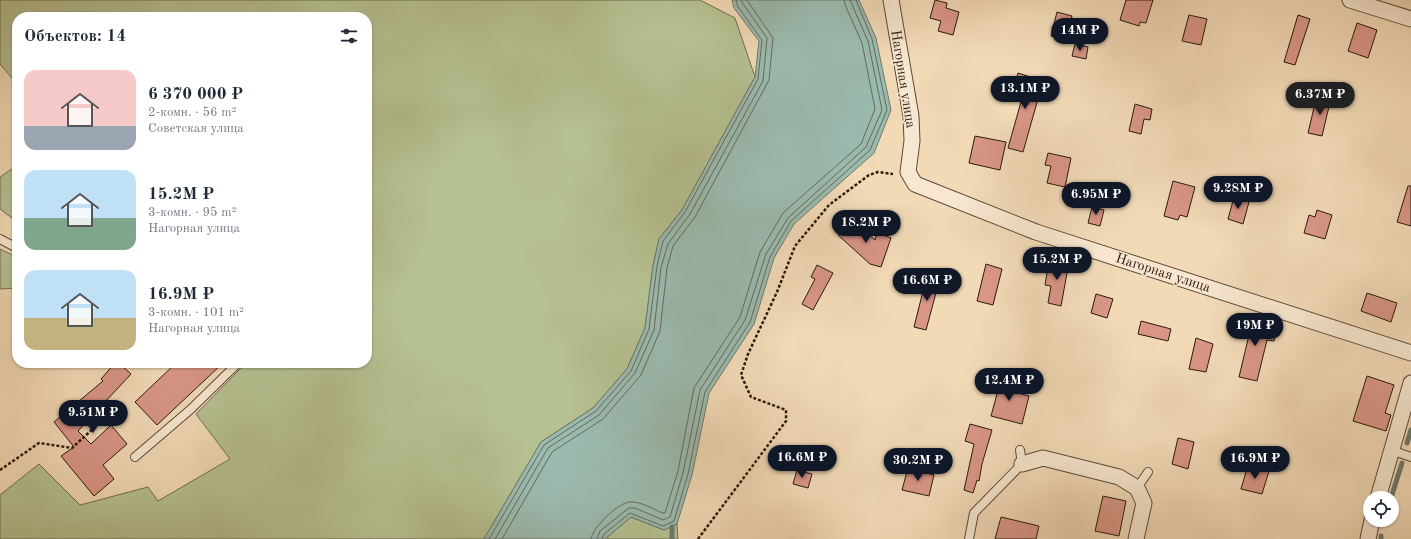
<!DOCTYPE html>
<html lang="ru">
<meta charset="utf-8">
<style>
body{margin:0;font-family:"Old Standard TT",serif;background:#f2f2f3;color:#1f2937;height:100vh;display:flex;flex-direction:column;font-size:15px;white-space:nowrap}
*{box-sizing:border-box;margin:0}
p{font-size:13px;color:#747a83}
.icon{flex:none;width:22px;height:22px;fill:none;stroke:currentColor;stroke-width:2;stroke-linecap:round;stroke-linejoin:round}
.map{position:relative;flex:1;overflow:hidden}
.drawer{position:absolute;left:12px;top:12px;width:360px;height:356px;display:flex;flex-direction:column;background:#fff;border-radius:16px;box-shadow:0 1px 3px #0004}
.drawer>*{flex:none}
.buttons{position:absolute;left:1363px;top:491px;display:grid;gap:8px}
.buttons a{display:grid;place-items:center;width:36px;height:36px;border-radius:50%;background:#fff;box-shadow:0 1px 3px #0004;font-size:20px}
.price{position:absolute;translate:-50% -34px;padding:0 9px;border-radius:14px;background:#111827;color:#fff;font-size:13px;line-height:26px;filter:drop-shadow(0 1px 2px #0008)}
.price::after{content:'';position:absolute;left:50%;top:24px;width:12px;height:9px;margin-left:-6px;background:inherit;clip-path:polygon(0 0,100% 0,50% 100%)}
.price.current{background:#222;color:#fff}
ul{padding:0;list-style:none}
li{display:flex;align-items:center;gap:12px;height:100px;padding:0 12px}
li span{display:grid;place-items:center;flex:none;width:112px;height:80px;border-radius:12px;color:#555}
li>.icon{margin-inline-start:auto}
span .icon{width:48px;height:48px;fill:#fffc;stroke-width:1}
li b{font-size:17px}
h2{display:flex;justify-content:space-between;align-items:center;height:48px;padding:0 12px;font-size:17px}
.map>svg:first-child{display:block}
.green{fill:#b6c192;stroke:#706d50}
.water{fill:#9bbbaf;stroke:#6e7a6e}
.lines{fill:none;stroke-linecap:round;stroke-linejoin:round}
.shore{stroke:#626a5e;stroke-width:1}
.stream{stroke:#6e7a6e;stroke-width:5}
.building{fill:#d99687;stroke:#2a190d}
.service-casing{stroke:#5c4938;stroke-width:10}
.minor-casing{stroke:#5c4938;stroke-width:17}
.path{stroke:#2a190d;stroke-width:2.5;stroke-dasharray:3 2;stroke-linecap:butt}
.service{stroke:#f7e7d0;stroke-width:8}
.minor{stroke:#f7e7d0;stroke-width:15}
.labels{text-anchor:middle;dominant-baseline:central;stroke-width:3;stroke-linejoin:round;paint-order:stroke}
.street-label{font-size:14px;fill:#2a190d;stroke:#f7e7d0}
</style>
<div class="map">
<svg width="1411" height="539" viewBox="0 0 1411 539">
<rect width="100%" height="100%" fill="#f2dab7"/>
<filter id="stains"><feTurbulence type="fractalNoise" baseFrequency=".005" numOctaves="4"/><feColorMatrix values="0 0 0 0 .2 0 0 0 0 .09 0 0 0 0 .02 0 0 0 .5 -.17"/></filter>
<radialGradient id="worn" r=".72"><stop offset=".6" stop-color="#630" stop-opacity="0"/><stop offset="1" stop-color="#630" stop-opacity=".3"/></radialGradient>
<g class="green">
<polygon points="0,0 700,0 735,18 755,77 682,210 659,239 653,266 645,328 627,369 593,408 541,442 484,539 0,539 0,495 39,464 80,505 148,487 158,501 230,459 196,414 246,363 367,363 367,17 17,17 17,84 0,64"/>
<polygon points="13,168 17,169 17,222 0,209 0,177"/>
<polygon points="0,249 17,257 17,288 0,289"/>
<polygon points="631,517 664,530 677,524 678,539 605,539"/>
</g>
<polygon class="water" points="732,0 859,0 876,38 891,110 874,153 794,224 774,258 754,324 709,393 692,475 677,524 664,530 631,517 605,539 484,539 541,442 593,408 627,369 645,328 653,266 659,239 682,210 755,77 759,41 734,8"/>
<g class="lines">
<g class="shore">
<polyline points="489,539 544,445 596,411 631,371 649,329 657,266 663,241 685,212 758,79 762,40 738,7 736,0"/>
<polyline points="495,539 548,448 599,415 635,373 654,330 661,267 668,244 690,214 763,81 767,38 743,4 741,0"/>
<polyline points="502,539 552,452 603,419 641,375 660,331 667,268 673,246 695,217 769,80 773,38 747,0"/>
<path d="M591,539c1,-11 28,-37 39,-37 11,-1 24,8 33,11h2l13,-42 16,-83 46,-71 20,-65 23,-39 78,-69 14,-35 -13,-66 -16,-36 -2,-7"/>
<polyline points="597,539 600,531 629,508 635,508 663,520 670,517 683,473 700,390 745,320 766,254 788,218 866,147 882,110 868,41 850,0"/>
<polyline points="602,539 604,534 630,513 663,526 674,521 688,474 705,392 750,322 770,257 791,221 870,150 887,110 872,39 856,0"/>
</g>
<g class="stream">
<polyline points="1407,443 1411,430"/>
<polyline points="1391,498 1402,463"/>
<polyline points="672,527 672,539"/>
<polyline points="1381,539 1381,536"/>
</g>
</g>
<g class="building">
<polygon points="935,0 947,3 946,8 959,12 953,35 938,31 941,21 930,18"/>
<polygon points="1126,0 1153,0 1146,23 1140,22 1139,26 1120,20"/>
<polygon points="1057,12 1072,16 1066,40 1051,36"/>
<polygon points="1189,15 1207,19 1201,45 1182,41"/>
<polygon points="1298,15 1310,19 1295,65 1284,62"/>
<polygon points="1357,23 1377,30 1368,58 1348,51"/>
<polygon points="1075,44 1088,47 1086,59 1072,56"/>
<polygon points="1018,73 1043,81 1023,152 1008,148 1023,95 1012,92"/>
<polygon points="1317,95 1331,98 1322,136 1308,133"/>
<polygon points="1135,104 1152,109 1150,120 1144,119 1141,134 1129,131"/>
<polygon points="975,136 1006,142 1000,170 969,163"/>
<polygon points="1048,153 1071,158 1065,187 1047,183 1051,166 1045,165"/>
<polygon points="1173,181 1195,187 1187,217 1180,215 1178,220 1164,216"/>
<polygon points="1408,186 1411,186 1411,226 1397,222"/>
<polygon points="1234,197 1249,202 1243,224 1228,219"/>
<polygon points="1092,207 1104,210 1100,226 1088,223"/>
<polygon points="1317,210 1332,215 1325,239 1304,233 1309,215 1315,217"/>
<polygon points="852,220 875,240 877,233 891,238 881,267 870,264 838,235"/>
<polygon points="1056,259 1069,262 1061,306 1048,303 1051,286 1045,285 1048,267 1054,268"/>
<polygon points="986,264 1002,269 993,305 977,301"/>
<polygon points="817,265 833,273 813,310 802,304 815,279 811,277"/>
<polygon points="927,275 940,278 926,330 914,327"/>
<polygon points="1367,293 1397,303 1391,322 1361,311"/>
<polygon points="1096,294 1113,299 1107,318 1091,313"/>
<polygon points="1244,319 1277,327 1274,341 1267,340 1257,381 1239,377 1249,335 1241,333"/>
<polygon points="1141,321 1171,329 1168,341 1138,334"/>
<polygon points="1196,338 1213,344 1206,372 1189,369"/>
<polygon points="115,363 119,363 131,374 78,431 91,444 111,425 127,444 103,465 114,479 94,496 61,456 74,447 54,422 103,381 101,379"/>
<polygon points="176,363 223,363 157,425 135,402"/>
<polygon points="1367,376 1394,385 1385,413 1391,415 1386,431 1353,421"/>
<polygon points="998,378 1016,383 1014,392 1029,396 1022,424 991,416 997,394 994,393"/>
<polygon points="970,424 992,430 982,464 979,481 977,480 973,493 964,490 974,444 965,441"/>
<polygon points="1178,438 1194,442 1188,469 1172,464"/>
<polygon points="1248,465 1269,471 1262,494 1241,489"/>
<polygon points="908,468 934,475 929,496 902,490"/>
<polygon points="797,470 812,474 808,488 793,484"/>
<polygon points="1103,496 1126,501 1119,536 1095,531"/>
<polygon points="1001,517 1039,526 1036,539 995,539"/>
</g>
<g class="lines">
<defs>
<g id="service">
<polyline points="0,239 17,248"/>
<polyline points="1391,450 1411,457"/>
<polyline points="135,457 191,409 238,363"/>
<polyline points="1137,488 1148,472"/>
<polyline points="969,539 974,513 1022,464 1020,450"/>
</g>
<g id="minor">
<polyline points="891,0 911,116 912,141 908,172 915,184 1036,232 1411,353"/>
<polyline points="1350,0 1411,19"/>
<polyline points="1022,464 1043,458 1119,477 1137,488 1144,503 1136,539"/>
<polyline points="1378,498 1411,383"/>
<polyline points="1368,539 1372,520"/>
</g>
</defs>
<use href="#service" class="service-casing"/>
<use href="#minor" class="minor-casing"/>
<g class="path">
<polyline points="0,470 39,443 72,448 108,415 110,407"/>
<polyline points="698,539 786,421 786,410 751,397 741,375 748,354 777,292 795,246 829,205 869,175 878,172 893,174"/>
</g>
<use href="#service" class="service"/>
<use href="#minor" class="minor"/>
</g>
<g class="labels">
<g class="street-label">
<text transform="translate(903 79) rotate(81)">Нагорная улица</text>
<text transform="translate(1163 273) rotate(18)">Нагорная улица</text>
</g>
</g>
<rect width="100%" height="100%" filter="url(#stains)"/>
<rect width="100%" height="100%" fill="url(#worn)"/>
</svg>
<div class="buttons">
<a><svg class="icon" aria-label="locate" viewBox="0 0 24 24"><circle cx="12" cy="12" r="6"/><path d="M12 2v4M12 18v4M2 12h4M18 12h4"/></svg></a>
</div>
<b class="price" style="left:1080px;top:52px">14M ₽</b>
<b class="price" style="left:1025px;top:110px">13.1M ₽</b>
<b class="price current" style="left:1320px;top:116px">6.37M ₽</b>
<b class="price" style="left:1238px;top:210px">9.28M ₽</b>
<b class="price" style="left:1096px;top:216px">6.95M ₽</b>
<b class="price" style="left:866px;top:244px">18.2M ₽</b>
<b class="price" style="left:1057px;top:281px">15.2M ₽</b>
<b class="price" style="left:927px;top:302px">16.6M ₽</b>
<b class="price" style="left:1255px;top:347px">19M ₽</b>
<b class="price" style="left:1009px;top:402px">12.4M ₽</b>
<b class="price" style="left:93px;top:434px">9.51M ₽</b>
<b class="price" style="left:802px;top:479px">16.6M ₽</b>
<b class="price" style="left:1255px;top:480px">16.9M ₽</b>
<b class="price" style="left:918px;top:482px">30.2M ₽</b>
<section class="drawer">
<h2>Объектов: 14<svg class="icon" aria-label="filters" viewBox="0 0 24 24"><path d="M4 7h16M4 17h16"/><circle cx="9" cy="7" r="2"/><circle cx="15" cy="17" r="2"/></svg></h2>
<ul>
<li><span style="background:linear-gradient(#f6c9c9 70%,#9aa5b1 0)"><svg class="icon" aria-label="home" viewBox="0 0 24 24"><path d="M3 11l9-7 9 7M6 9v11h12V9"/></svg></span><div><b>6 370 000 ₽</b><p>2-комн. · 56 m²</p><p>Советская улица</p></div></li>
<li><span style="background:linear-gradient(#bfe0f5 60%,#7fa58c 0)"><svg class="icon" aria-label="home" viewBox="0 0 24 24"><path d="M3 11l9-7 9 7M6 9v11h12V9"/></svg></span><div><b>15.2M ₽</b><p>3-комн. · 95 m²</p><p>Нагорная улица</p></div></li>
<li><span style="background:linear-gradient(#bfe0f5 60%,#c2b280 0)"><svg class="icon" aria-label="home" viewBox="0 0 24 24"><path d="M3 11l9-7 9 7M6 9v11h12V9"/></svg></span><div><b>16.9M ₽</b><p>3-комн. · 101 m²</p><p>Нагорная улица</p></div></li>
</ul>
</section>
</div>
